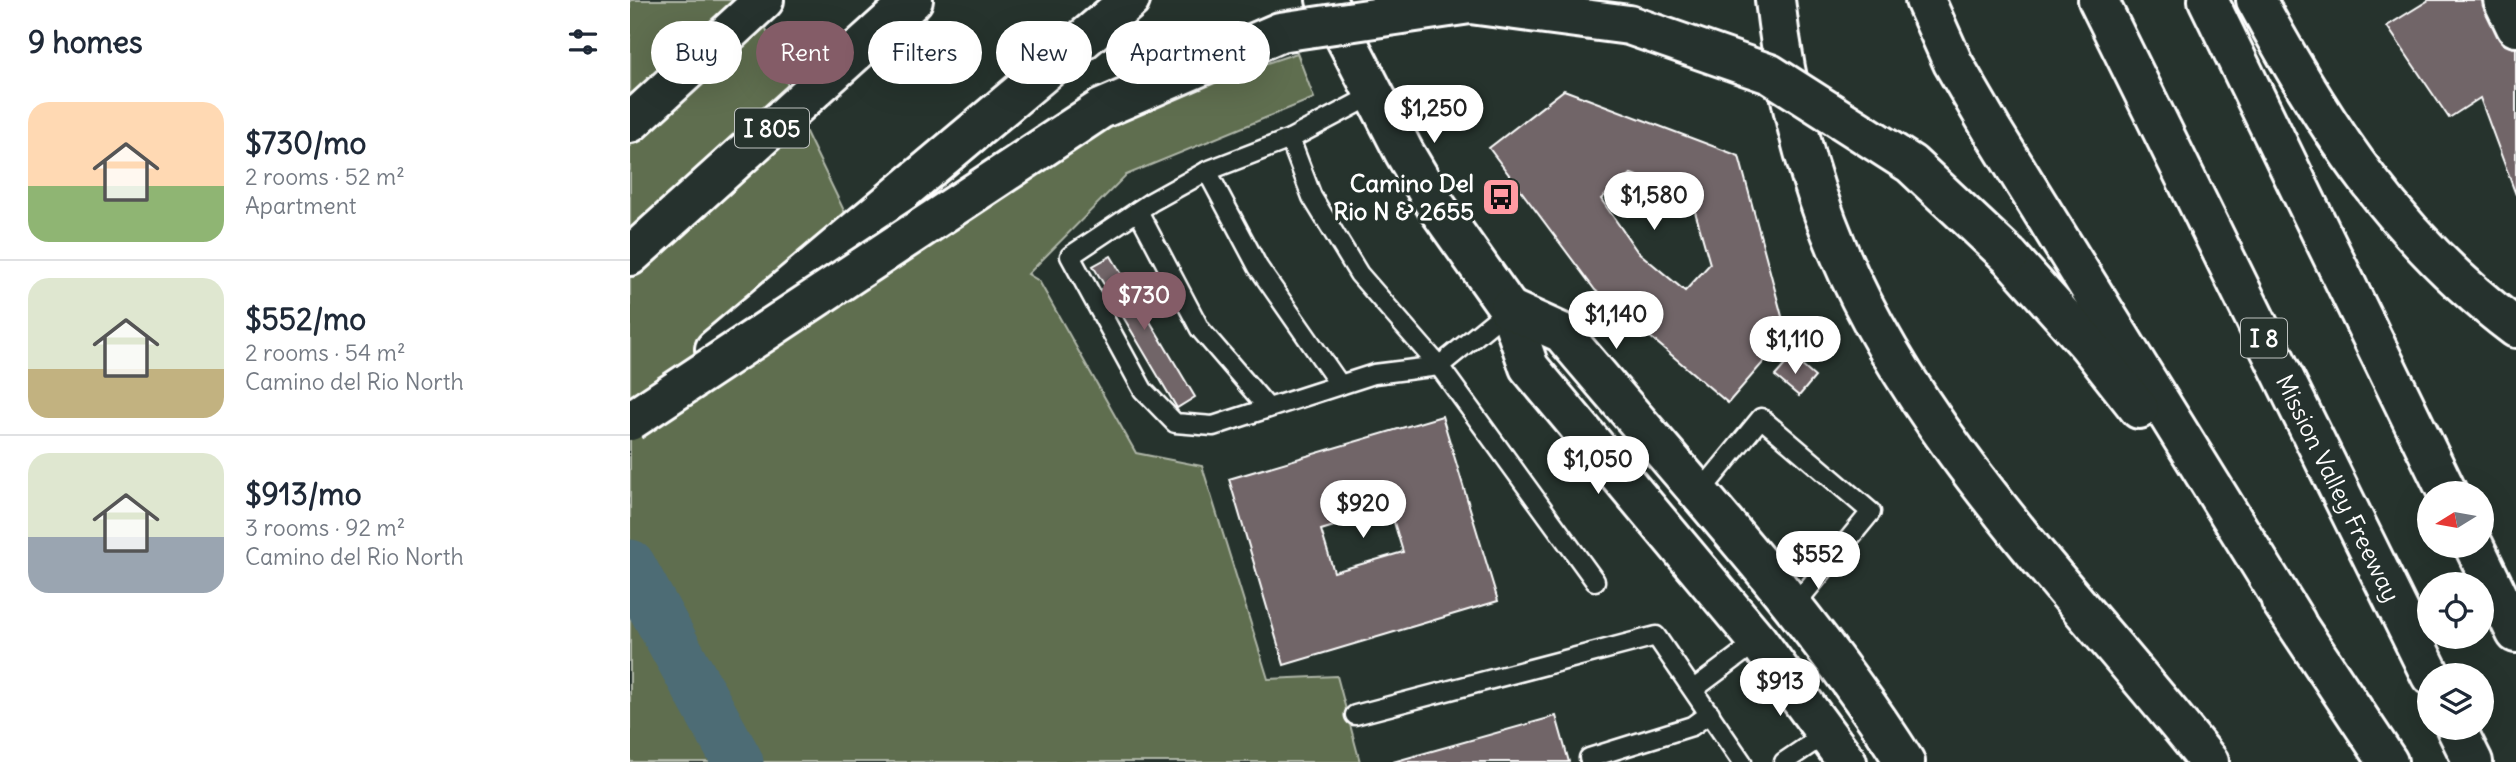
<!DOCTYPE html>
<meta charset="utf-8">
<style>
body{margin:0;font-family:Delius,sans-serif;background:#f6f6f7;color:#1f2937;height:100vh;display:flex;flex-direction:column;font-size:26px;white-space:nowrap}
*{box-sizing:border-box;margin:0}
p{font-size:23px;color:#747a83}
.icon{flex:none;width:38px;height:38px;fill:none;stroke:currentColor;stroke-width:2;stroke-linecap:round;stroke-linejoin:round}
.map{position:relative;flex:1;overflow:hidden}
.details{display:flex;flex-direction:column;background:#fff;width:630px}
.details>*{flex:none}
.guide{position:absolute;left:21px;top:21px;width:665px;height:63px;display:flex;gap:14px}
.needle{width:46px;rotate:259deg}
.controls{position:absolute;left:1787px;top:481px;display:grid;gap:14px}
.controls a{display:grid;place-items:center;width:77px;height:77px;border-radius:50%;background:#fff;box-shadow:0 7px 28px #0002;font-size:35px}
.price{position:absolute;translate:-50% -60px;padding:0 16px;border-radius:24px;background:#fff;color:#222;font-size:23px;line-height:46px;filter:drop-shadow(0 2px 4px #0008)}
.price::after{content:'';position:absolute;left:50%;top:42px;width:21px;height:16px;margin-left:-10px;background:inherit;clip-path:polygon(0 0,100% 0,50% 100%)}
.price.on{background:#845c67;color:#fff}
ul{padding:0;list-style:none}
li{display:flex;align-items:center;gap:21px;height:175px;padding:0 28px}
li+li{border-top:2px solid #e0e1e3}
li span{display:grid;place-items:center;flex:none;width:196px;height:140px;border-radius:21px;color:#555}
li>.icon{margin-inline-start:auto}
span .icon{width:84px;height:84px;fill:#fffc;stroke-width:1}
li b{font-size:30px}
h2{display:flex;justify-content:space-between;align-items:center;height:84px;padding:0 28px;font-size:30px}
.pill{padding:0 24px;border-radius:32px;background:#fff;box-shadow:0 7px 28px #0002;font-size:24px;line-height:63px}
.pill.on{background:#845c67;color:#fff}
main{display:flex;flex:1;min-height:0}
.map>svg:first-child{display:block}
.green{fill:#5f6e50;stroke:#afb6a8;stroke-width:2}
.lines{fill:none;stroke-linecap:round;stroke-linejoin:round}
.river{stroke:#4d6c74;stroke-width:51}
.building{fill:#716567;stroke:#fff;stroke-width:2;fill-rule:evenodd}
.lane-casing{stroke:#fff;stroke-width:23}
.secondary-casing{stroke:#fff;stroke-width:44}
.highway-casing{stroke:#fff;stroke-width:44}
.lane{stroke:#26332d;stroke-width:18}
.secondary{stroke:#26332d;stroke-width:38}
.highway{stroke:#26332d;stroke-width:38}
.highway-bridge-casing{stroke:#fff;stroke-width:44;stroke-linecap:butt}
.highway-bridge{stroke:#26332d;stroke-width:38}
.labels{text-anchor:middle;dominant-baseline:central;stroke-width:6;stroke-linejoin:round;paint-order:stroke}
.shield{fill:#26332d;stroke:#bec2c0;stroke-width:2}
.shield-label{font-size:23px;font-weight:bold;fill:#fff}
.poi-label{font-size:24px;font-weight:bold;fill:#fff;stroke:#26332d;text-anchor:end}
.street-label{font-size:24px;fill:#fff;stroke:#26332d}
</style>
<main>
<section class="details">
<h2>9 homes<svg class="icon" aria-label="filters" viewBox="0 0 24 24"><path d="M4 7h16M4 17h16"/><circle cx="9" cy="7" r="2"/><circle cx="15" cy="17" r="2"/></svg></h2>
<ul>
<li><span style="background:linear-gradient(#ffd9b3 60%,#8fb573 0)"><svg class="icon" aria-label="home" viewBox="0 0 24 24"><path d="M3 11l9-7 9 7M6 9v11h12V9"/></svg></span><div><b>$730/mo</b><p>2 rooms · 52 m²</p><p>Apartment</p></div></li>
<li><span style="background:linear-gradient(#dfe7d0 65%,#c2b280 0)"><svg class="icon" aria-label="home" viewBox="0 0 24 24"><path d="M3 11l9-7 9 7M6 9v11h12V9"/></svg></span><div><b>$552/mo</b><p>2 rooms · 54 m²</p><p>Camino del Rio North</p></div></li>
<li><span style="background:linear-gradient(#dfe7d0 60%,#9aa5b1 0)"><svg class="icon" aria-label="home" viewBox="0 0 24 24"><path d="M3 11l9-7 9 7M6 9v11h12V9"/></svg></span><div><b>$913/mo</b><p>3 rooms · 92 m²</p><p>Camino del Rio North</p></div></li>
</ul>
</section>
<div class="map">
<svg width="1886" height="762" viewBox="0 0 1886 762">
<rect width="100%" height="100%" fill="#26332d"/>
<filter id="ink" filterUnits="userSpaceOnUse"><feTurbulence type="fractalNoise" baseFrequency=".0143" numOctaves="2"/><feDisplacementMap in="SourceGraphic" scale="14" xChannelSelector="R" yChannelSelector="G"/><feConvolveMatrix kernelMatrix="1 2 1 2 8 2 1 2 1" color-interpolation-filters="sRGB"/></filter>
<g filter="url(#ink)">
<polygon class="green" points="0,0 125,0 175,130 247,279 427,162 499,109 667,53 684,98 496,175 398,274 409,281 506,453 572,466 638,679 707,676 730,762 0,762"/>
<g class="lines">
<polyline class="river" points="0,565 108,762"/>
</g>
<g class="building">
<polygon points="1799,0 1872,0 1886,29 1886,195 1850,98 1819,118 1757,26"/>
<path d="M934,90l175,66 48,179 -59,68 -133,-113 -106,-142zM1001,174l59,20 20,70 -25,27 -48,-40 -36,-52z"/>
<polygon points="481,256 565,397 547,408 463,266"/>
<polygon points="1162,357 1185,377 1169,396 1145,376"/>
<path d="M812,416l56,185 -214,64 -55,-186zM760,509l13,43 -69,20 -13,-42z"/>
<polygon points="926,716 939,762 763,762"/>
</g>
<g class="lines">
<defs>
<g id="lane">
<polyline points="743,95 660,139 577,171 521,202 440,256 513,390 545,423 583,426 744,374 809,366 879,309"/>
<polyline points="660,139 682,197 729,274 809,366 965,581"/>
<polyline points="577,171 628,267 710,385"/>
<polyline points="508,211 570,329 638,408"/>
<polyline points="1068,495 1131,418 1241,512 1163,607"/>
<polyline points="1064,689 1128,641"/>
<polyline points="725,715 1026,636 1112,762"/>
<polyline points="959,758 1062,726 1080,713"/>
<polyline points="1154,762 1197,733"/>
</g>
<g id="secondary">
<polyline points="696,0 774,152 806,206 879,309 899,367 1128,641 1217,762"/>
<path d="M879,309l53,24c117,140 245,274 343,429"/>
</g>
<g id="highway">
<path d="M1145,0c10,86 29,170 63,250 80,191 245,352 371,512"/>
<polyline points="1295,0 1323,63 1362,130 1666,622"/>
<path id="s1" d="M1468,0l333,676"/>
<polyline points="1578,0 1818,494"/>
<path d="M1626,0c69,128 142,240 260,328"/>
<polyline points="1873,0 1886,27"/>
<polyline points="0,123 134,0"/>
<polyline points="0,256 283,0"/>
<polyline points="1379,256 1457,343 1509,409"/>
<polyline points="85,349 500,0"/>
<polyline points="1844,546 1886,633"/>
<polyline points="1651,601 1758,762"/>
<polyline points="1826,728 1843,762"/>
</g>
</defs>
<use href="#lane" class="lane-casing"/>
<use href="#secondary" class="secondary-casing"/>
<use href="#highway" class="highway-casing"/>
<use href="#lane" class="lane"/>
<use href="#secondary" class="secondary"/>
<use href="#highway" class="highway"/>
<defs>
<polyline id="highway-bridge" points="0,421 471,109 650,32 840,4 999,25 1140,74 1281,164 1379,256"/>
</defs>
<use href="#highway-bridge" class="highway-bridge-casing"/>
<use href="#highway-bridge" class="highway-bridge"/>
</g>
</g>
<defs>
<symbol id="bus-square" viewBox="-11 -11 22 22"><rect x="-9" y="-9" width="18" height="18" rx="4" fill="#ff9aa2" stroke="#26332d"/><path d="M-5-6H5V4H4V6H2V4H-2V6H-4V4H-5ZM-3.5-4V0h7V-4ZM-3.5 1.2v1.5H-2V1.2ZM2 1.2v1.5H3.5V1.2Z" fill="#111"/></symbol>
</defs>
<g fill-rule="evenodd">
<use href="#bus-square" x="849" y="175" width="44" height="44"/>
</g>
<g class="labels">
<g class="shield">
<rect x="105" y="108.5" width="74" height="39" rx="5"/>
<rect x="1611" y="318.5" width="46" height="39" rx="5"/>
</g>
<g class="shield-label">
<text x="142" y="128">I 805</text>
<text x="1634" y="338">I 8</text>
</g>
<g class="poi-label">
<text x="844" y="183">Camino Del<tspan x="844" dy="28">Rio N &amp; 2655</tspan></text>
</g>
<g class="street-label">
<text stroke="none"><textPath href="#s1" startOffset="544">Mission Valley Freeway</textPath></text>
</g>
</g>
</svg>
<div class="controls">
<a><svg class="needle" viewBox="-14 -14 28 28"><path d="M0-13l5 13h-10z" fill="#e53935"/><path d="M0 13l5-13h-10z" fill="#747a83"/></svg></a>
<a><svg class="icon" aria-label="locate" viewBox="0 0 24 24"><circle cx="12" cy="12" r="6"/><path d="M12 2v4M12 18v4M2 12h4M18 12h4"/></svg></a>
<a><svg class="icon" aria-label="layers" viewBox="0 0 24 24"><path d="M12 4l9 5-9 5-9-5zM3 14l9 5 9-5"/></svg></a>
</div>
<b class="price" style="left:804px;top:145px">$1,250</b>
<b class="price" style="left:1024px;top:232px">$1,580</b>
<b class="price on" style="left:514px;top:332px">$730</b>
<b class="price" style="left:986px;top:351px">$1,140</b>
<b class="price" style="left:1165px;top:376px">$1,110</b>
<b class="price" style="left:968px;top:496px">$1,050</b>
<b class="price" style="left:733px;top:540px">$920</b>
<b class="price" style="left:1188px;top:591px">$552</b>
<b class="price" style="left:1150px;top:718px">$913</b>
<div class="guide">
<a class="pill">Buy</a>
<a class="pill on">Rent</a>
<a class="pill">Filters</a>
<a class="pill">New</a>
<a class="pill">Apartment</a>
</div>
</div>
</main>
